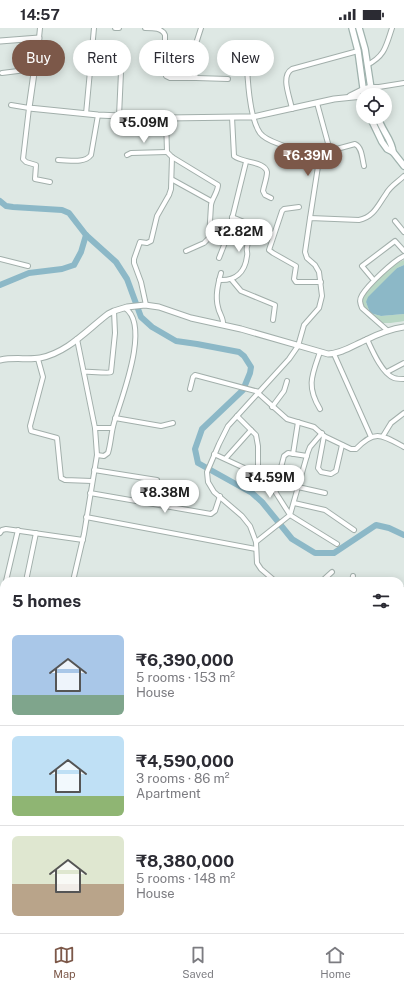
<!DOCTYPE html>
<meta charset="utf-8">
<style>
body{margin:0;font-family:"Public Sans",sans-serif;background:#f7f7f7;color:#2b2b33;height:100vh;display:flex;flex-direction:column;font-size:15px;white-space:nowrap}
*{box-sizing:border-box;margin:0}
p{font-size:13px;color:#7c7c81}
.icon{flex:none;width:22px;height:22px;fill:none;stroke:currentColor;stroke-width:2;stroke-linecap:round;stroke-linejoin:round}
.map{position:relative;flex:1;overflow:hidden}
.side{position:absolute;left:0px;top:549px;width:404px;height:356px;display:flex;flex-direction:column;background:#fff;border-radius:12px 12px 0 0;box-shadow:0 2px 10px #0003}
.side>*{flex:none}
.top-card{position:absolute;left:12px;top:12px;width:380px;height:36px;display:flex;gap:8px}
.controls{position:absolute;left:356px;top:60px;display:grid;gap:8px}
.controls a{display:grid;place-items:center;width:36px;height:36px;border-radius:50%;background:#fff;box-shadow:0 2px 10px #0003;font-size:20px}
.price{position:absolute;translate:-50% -34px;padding:0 9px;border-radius:14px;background:#fff;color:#222;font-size:13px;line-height:26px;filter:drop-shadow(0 1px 2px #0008)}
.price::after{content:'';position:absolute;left:50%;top:24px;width:12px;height:9px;margin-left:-6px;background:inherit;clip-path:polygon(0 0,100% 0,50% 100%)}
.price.active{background:#7c5849;color:#fff}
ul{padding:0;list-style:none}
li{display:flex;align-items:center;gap:12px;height:100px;padding:0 12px}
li+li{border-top:1px solid #e1e1e2}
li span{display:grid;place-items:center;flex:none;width:112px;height:80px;border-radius:6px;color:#555}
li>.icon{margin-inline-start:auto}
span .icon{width:48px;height:48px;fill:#fffc;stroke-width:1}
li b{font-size:17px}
h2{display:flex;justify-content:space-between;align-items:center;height:48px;padding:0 12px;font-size:17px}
.pill{padding:0 14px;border-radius:18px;background:#fff;box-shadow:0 2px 10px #0003;font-size:14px;line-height:36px}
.pill.active{background:#7c5849;color:#fff}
.status{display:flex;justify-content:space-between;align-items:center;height:28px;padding:0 20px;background:#fff;direction:ltr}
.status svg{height:11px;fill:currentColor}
.tabs{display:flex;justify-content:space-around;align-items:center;height:56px;border-top:1px solid #e1e1e2;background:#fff;font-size:11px;color:#7c7c81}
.tabs a{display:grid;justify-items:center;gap:2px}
.tabs .active{color:#7c5849}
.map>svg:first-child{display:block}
.green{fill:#b9d7c4}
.water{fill:#8cb8c7}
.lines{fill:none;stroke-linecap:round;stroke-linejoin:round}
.river{stroke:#8cb8c7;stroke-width:6}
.minor-casing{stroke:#a2afab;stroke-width:6}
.tertiary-casing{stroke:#a2afab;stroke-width:7}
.secondary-casing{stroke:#9fb2ad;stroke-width:8}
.minor{stroke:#fff;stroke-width:4}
.tertiary{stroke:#fff;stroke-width:5}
.secondary{stroke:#fff;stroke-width:5.5}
</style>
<div class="status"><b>14:57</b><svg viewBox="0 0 49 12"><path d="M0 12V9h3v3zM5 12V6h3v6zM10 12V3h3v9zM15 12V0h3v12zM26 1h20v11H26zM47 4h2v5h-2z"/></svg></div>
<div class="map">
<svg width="404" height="905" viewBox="0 0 404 905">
<rect width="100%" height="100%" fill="#dee8e4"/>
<path class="green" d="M404,232v5l-7,3 -31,34 4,11 11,3 23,-2v7c-12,2 -32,6 -39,-8 -2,-5 -2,-11 -3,-16l11,-14 19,-18z"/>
<polygon class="water" points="404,237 404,286 381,288 370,285 366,274 368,269 397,240"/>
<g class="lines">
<g class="river">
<polyline points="0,173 6,178 13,179 62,182 69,185 86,207 116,234 127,251 141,289 152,299 176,313 197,316 239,324 244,328 251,339 250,345 243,362 202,401 195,421 198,435 252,465 262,474 292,511 315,525 334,525 376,497 389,500 404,507"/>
<polyline points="0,257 29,245 62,241 74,237 81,224 86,207"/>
<polyline points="400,630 404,629"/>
<polyline points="0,790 4,790"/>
<polyline points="400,827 404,828"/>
<polyline points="56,901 56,905"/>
</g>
<defs>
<g id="minor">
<polyline points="115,0 119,0"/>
<path d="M145,0c9,0 17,0 20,7v36l1,5 4,2h26l-3,-13v-12l8,-25"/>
<polyline points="39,10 40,0"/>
<path d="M246,19c1,21 2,69 14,86 5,7 17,10 24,13"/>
<path d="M367,37c18,-9 19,-19 25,-37"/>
<polyline points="2,45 34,41"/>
<polyline points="196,50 228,51"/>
<polyline points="371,59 379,59 404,55"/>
<path d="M317,75l12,44 4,3 22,-6c7,3 7,14 9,22"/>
<polyline points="11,77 29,80 23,131 26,134 36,137 35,151 50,154"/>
<path d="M292,81c-2,-12 -12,-33 0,-40l66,-18"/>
<polyline points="86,86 94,0"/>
<polyline points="119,88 122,22"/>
<path d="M232,89l2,39c8,7 31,5 33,16 0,6 -3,13 -4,19l2,4 6,3"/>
<path d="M166,90l1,34 5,5 46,28c0,7 -6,13 -7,20l-2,33 -5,5 -18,8"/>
<polyline points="127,127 131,125 167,124"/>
<path d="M58,132c11,0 26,4 33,-5l7,-40"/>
<polyline points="173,152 211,173"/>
<polyline points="299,179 284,181 282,183 269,222 273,225 296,238 294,251 296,254 321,254"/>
<polyline points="232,189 273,206"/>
<polyline points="310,190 319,132 322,126 329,119"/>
<polyline points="395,193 404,204"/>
<polyline points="210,203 228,207"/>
<polyline points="219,230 228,207 246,134"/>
<polyline points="0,231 28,238"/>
<path d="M221,245c-3,11 -6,23 -3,34 1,7 6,11 5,18"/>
<polyline points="372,250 362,238 395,213 404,223"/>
<polyline points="231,251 241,263 275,277 273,292"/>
<path d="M219,252c16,1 26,-7 28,-24 1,-3 -1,-6 0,-9 1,-7 6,-14 9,-20"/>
<polyline points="146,277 141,254 134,235 134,231 140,214 147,215 151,213 157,188 169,167 171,161 172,129"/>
<path d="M388,303l-26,-23c-2,-5 -3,-8 0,-13 6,-10 31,-34 42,-39"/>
<path d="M367,311c5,11 15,35 27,39 3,1 7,1 10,1"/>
<path d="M320,324c-8,23 -14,34 0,57"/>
<polyline points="334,326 371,409"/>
<polyline points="38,331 43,349 30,398 31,403 57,410 61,450 65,452 92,453"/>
<path d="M84,344c6,-1 24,2 27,0l4,-39 -1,-22"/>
<polyline points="387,344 404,335"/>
<polyline points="190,361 193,349 195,347 259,364"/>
<path d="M258,365l29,26 27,8 10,9 27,13h5c19,-20 26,-14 48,-2"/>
<polyline points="272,379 284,363 287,353"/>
<polyline points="115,390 161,398 173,395"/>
<polyline points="95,400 112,400"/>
<polyline points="324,408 318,440 321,444 331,446 336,443 342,417"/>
<polyline points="383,408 391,395 404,385"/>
<polyline points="214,426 253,444 257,443 258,441 258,418 256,407 237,388"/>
<polyline points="293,426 298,394"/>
<path d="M97,427l7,1 4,-3c3,-10 3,-20 6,-30 7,-24 37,-98 11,-115"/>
<polyline points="307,428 288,425 284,428 275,462 276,465 290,487 337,516"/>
<polyline points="226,430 251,402"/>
<polyline points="94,442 157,452"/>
<polyline points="298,459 325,465"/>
<polyline points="90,465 211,486 215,483 220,468"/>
<polyline points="294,475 325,482 354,502"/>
<polyline points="86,489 256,521"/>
<polyline points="0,505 2,502 6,501 83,512"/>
<polyline points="256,514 290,487 308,424 310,419 322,405"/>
<polyline points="6,553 18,502"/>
<polyline points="26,553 36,505"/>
<polyline points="73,553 84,506 97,427 95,400 77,311"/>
<path d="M275,553l-14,-12 -4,-6 -1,-21 -6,-16 -8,-10 -28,-24 -6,-10 -1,-10 12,-28 9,-18 61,-67 9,-13 6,-21 15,-17 3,-12 -3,-24 -4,-7 -8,-7 -2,-6 5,-34 49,2c15,-3 19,-15 27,-26 4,-8 12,-12 18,-18"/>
<polyline points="322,553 332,544"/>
<polyline points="352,553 353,548"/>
<polyline points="400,563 404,561"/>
<polyline points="0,575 4,562"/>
<polyline points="0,803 4,803"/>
<polyline points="0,821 4,820"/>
<polyline points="0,837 4,836"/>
<polyline points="0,873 4,873"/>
<polyline points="0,900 1,895"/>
<polyline points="281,901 284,905"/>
<polyline points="67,905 69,901"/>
<polyline points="239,905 244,901"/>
<polyline points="312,905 318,901"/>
<polyline points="363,905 366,901"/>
</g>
<g id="tertiary">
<polyline points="0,13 39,10 29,80 98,87 166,90 240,89 253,89 275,84 334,71 363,68"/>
<polyline points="350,68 364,61 371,59"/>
<path d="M0,332c14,-3 28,0 40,-2 27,-5 47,-28 68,-44l6,-3 13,-4 18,-2 14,2 32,11 50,11 87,25c13,0 26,-9 38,-14 12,-6 25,-11 38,-13"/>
</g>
<g id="secondary">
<polyline points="352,0 358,23 364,67"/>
<polyline points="359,0 365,21 372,67"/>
<polyline points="370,89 382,114 387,121 393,124 404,138"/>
<path d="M378,89c3,13 14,22 15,35"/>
</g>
</defs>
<use href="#minor" class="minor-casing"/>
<use href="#tertiary" class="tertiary-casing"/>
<use href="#secondary" class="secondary-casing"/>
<use href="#minor" class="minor"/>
<use href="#tertiary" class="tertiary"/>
<use href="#secondary" class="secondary"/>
</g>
</svg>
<div class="controls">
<a><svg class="icon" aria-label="locate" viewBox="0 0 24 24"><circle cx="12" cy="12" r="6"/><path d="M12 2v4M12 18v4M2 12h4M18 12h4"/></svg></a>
</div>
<b class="price" style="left:144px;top:116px">₹5.09M</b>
<b class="price active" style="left:308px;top:149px">₹6.39M</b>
<b class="price" style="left:239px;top:225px">₹2.82M</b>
<b class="price" style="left:270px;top:471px">₹4.59M</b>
<b class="price" style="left:165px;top:486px">₹8.38M</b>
<div class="top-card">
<a class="pill active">Buy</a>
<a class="pill">Rent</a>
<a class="pill">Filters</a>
<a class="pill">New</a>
</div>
<section class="side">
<h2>5 homes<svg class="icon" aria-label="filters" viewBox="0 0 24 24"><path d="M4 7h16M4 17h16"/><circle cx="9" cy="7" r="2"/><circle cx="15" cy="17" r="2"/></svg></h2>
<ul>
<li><span style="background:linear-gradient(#a9c7e8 75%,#7fa58c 0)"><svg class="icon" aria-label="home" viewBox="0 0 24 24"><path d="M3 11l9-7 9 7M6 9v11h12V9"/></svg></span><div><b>₹6,390,000</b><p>5 rooms · 153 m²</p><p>House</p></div></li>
<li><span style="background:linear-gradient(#bfe0f5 75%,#8fb573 0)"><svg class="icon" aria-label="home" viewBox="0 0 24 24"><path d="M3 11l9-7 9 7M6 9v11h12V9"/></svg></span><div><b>₹4,590,000</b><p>3 rooms · 86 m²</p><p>Apartment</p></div></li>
<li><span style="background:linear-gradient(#dfe7d0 60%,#b9a48a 0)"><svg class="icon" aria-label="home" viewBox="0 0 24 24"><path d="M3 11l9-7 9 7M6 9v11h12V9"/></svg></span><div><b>₹8,380,000</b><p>5 rooms · 148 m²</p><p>House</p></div></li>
</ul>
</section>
</div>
<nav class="tabs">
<a class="active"><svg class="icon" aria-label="map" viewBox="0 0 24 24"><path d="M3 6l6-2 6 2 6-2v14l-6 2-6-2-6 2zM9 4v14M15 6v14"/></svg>Map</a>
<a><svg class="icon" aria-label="saved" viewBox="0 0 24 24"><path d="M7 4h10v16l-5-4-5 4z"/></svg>Saved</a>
<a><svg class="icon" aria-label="home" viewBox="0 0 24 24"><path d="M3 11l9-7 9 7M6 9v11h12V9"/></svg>Home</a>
</nav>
